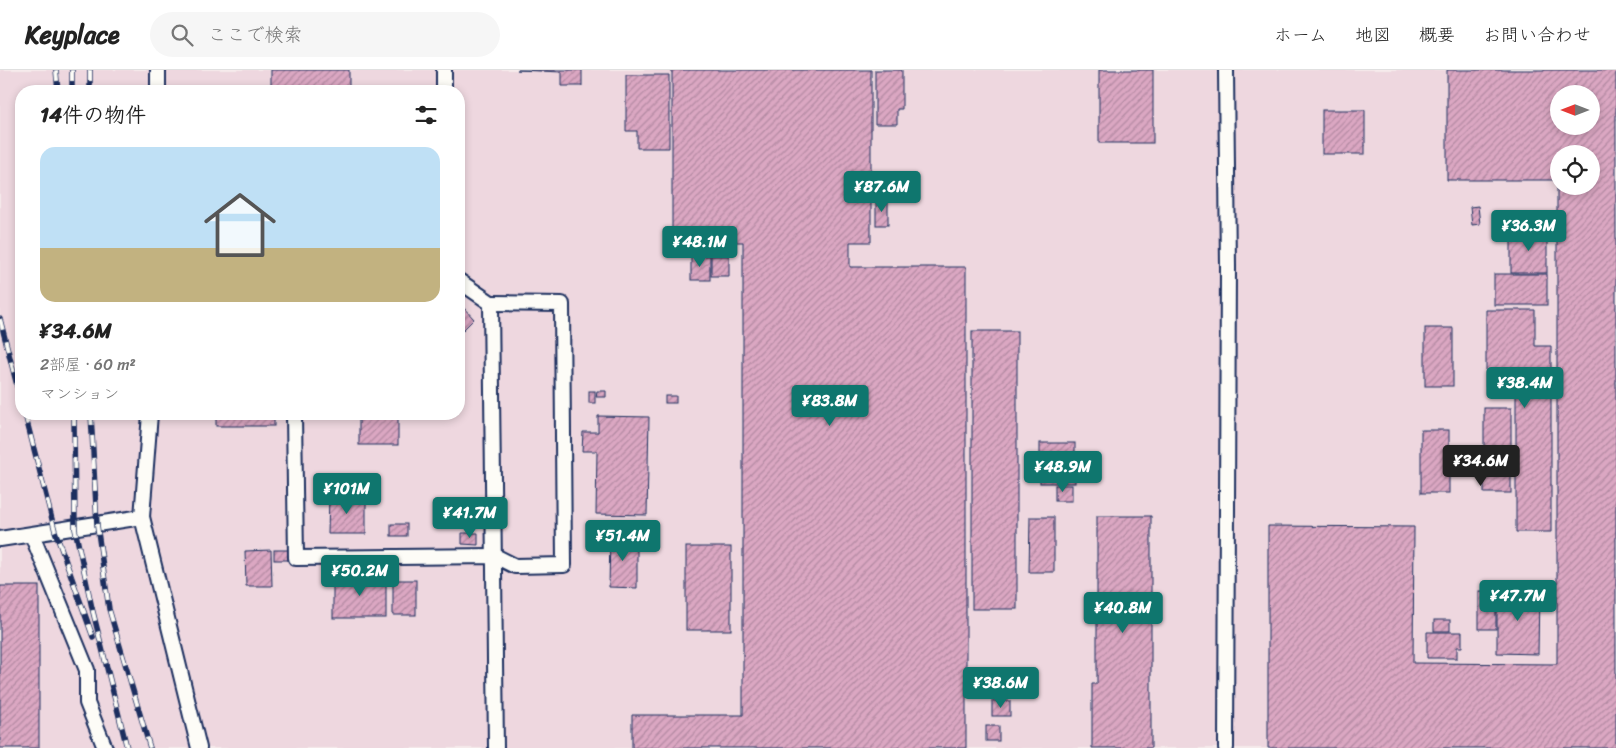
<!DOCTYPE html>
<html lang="ja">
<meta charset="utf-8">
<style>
body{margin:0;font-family:Sriracha,"Klee One",sans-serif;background:#f6f6f6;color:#222;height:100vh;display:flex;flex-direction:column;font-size:19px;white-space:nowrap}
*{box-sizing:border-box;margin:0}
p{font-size:16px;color:#767676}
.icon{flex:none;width:28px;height:28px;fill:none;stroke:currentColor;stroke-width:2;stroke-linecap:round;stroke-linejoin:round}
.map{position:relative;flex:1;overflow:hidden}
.sheet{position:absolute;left:15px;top:15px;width:450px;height:335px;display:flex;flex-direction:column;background:#fff;border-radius:20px;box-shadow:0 2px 8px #0003}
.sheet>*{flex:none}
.needle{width:32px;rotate:270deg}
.buttons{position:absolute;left:1550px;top:15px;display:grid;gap:10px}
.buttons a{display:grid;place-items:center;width:50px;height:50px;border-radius:50%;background:#fff;box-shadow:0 2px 8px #0003;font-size:25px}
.price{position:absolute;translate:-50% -42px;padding:0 11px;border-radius:5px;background:#0f766e;color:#fff;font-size:16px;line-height:32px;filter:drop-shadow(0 1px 2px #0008)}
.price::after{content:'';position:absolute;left:50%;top:30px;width:15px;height:11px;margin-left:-8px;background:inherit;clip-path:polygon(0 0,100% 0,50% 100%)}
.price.on{background:#222;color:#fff}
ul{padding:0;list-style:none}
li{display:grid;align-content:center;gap:10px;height:265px;padding:0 25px}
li+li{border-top:1px solid #e0e0e0}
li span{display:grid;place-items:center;height:155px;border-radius:15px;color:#555}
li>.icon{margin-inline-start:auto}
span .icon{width:90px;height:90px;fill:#fffc;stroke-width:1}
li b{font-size:21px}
h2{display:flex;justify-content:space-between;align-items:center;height:60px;padding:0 25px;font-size:21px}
header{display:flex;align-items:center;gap:30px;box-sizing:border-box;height:70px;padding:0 25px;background:#fff;border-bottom:1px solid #e0e0e0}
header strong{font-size:24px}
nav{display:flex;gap:28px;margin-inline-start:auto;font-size:18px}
.search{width:350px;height:45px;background:#f6f6f6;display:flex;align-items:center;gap:12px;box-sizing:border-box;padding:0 18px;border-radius:28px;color:#767676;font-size:19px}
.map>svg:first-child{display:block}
.built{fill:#eed7df;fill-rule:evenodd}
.building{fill:url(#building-hatch);stroke:#1b2f5e;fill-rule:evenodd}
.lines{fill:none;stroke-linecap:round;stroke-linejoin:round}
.lane-casing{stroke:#1b2f5e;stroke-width:18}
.lane{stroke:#fdfcf7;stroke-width:14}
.rail-casing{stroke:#1b2f5e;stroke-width:5.5}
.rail{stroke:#fdfcf7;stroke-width:4;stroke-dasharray:11;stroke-linecap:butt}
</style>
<header>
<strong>Keyplace</strong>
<div class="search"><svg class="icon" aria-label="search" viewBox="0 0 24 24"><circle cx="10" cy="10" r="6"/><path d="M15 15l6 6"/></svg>ここで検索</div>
<nav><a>ホーム</a><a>地図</a><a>概要</a><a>お問い合わせ</a></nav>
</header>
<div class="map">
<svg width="1616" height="678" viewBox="0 0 1616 678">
<defs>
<pattern id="building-hatch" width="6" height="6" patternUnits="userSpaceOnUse" patternTransform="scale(1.25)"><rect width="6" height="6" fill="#dba7c2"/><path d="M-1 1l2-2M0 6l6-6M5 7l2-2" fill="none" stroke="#b188a1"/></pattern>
</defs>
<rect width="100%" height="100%" fill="#f6ebec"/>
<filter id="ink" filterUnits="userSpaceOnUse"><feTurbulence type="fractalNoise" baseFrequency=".02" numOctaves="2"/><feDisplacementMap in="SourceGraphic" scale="10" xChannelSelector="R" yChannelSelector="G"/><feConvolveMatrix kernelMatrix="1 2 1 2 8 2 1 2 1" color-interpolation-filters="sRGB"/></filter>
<g filter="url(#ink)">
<path class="built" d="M0,0h1616v678h-1616zM21,21h438v323h-438zM1559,24h32v32h-32zM1559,84h32v32h-32z"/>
<g class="building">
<rect x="271" y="0" width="78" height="21"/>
<polygon points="517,0 582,0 582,16 562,16 562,2"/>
<polygon points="672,0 871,0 871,172 850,172 850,197 966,197 966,678 632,678 632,645 743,645 743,172 672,172"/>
<polygon points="875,0 902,0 902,39 897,39 897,54 875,54"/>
<rect x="1099" y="0" width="54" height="73"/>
<path d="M1447,0h169v678h-348v-222l146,1 -1,136 144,1v-484h-110zM1559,24h32v32h-32zM1559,84h32v32h-32z"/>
<polygon points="626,5 669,5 669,78 637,78 637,61 626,61"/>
<rect x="1322" y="40" width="43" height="44"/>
<rect x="876" y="130" width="12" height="25"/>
<polygon points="1478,136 1480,154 1472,155 1470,137"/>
<rect x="1511" y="162" width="36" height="41"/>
<rect x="691" y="186" width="19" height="24"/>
<rect x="711" y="186" width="18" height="20"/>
<rect x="1494" y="204" width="53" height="31"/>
<polygon points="462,236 474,249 459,264 459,240"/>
<polygon points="1486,240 1535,240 1535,276 1551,276 1551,462 1516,462 1516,316 1486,316"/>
<rect x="1425" y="258" width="28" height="58"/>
<rect x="972" y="261" width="45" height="278"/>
<rect x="589" y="321" width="6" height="12"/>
<polygon points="597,321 606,321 606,327 596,327"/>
<rect x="665" y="326" width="11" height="7"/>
<rect x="1484" y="338" width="27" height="85"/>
<rect x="216" y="344" width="58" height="12"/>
<rect x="359" y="344" width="39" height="31"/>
<polygon points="598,346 649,347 647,445 596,444 597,381 582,381 583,362 598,362"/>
<rect x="1421" y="360" width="28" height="63"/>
<rect x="1040" y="373" width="35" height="40"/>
<rect x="1055" y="415" width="17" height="16"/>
<polygon points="329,426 366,426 366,464 328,464"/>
<polygon points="1097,446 1151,446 1151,678 1092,678 1092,614 1097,614"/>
<polygon points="1030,447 1054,447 1054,502 1029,502"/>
<rect x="391" y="454" width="16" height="12"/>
<rect x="643" y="457" width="9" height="7"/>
<polygon points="462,463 478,463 478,475 462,474"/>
<polygon points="610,465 637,466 637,518 609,517"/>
<rect x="686" y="477" width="45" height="83"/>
<polygon points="271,480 272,516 246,516 245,481"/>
<rect x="274" y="480" width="15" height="10"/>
<rect x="333" y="506" width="53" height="42"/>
<rect x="393" y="510" width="23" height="35"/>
<rect x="0" y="516" width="39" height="162"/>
<rect x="1479" y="521" width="17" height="38"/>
<polygon points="1497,521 1539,521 1538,584 1497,583"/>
<rect x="1434" y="550" width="16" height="11"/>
<polygon points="1427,562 1462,562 1462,577 1457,577 1457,588 1427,588"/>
<rect x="992" y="631" width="18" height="15"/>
<rect x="986" y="656" width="13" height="15"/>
</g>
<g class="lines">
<defs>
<g id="lane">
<polyline points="158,0 158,21"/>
<polyline points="444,21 444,0"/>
<polyline points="459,211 491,233 496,678"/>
<polyline points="150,344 142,447 199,678"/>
<polyline points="294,344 296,488 495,486 515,496 564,495 562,234 491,233"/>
<polyline points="32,465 87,600 87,633 105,678"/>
<polyline points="0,469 142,447"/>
<polyline points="1226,678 1228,197 1226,0"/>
</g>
</defs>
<use href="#lane" class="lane-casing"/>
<use href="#lane" class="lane"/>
<defs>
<g id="rail">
<polyline points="56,0 58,21"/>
<polyline points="72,0 72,21"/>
<polyline points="90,0 90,21"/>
<polyline points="0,249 21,331"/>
<polyline points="25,344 55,461 93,567"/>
<polyline points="74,344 75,459 92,538 127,678"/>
<polyline points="91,344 97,455 109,539 150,678"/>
</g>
</defs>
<use href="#rail" class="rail-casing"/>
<use href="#rail" class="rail"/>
</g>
</g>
</svg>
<div class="buttons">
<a><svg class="needle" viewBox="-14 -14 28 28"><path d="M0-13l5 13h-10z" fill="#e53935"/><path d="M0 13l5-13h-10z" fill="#767676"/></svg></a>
<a><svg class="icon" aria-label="locate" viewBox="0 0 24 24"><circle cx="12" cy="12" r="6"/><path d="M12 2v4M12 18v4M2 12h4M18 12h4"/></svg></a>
</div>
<b class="price" style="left:882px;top:143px">¥87.6M</b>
<b class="price" style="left:1529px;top:182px">¥36.3M</b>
<b class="price" style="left:700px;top:198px">¥48.1M</b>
<b class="price" style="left:1525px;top:339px">¥38.4M</b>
<b class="price" style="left:830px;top:357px">¥83.8M</b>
<b class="price on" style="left:1481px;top:417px">¥34.6M</b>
<b class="price" style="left:1063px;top:423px">¥48.9M</b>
<b class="price" style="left:347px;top:445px">¥101M</b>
<b class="price" style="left:470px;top:469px">¥41.7M</b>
<b class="price" style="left:623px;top:492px">¥51.4M</b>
<b class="price" style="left:360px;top:527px">¥50.2M</b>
<b class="price" style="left:1518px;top:552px">¥47.7M</b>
<b class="price" style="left:1123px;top:564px">¥40.8M</b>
<b class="price" style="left:1001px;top:639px">¥38.6M</b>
<section class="sheet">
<h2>14件の物件<svg class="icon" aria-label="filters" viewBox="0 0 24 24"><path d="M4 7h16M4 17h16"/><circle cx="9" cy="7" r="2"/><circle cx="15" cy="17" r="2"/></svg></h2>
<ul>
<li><span style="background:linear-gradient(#bfe0f5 65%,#c2b280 0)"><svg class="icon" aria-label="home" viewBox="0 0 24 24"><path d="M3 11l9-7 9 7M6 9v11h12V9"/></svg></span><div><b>¥34.6M</b><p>2部屋 · 60 m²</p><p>マンション</p></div></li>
</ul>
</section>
</div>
